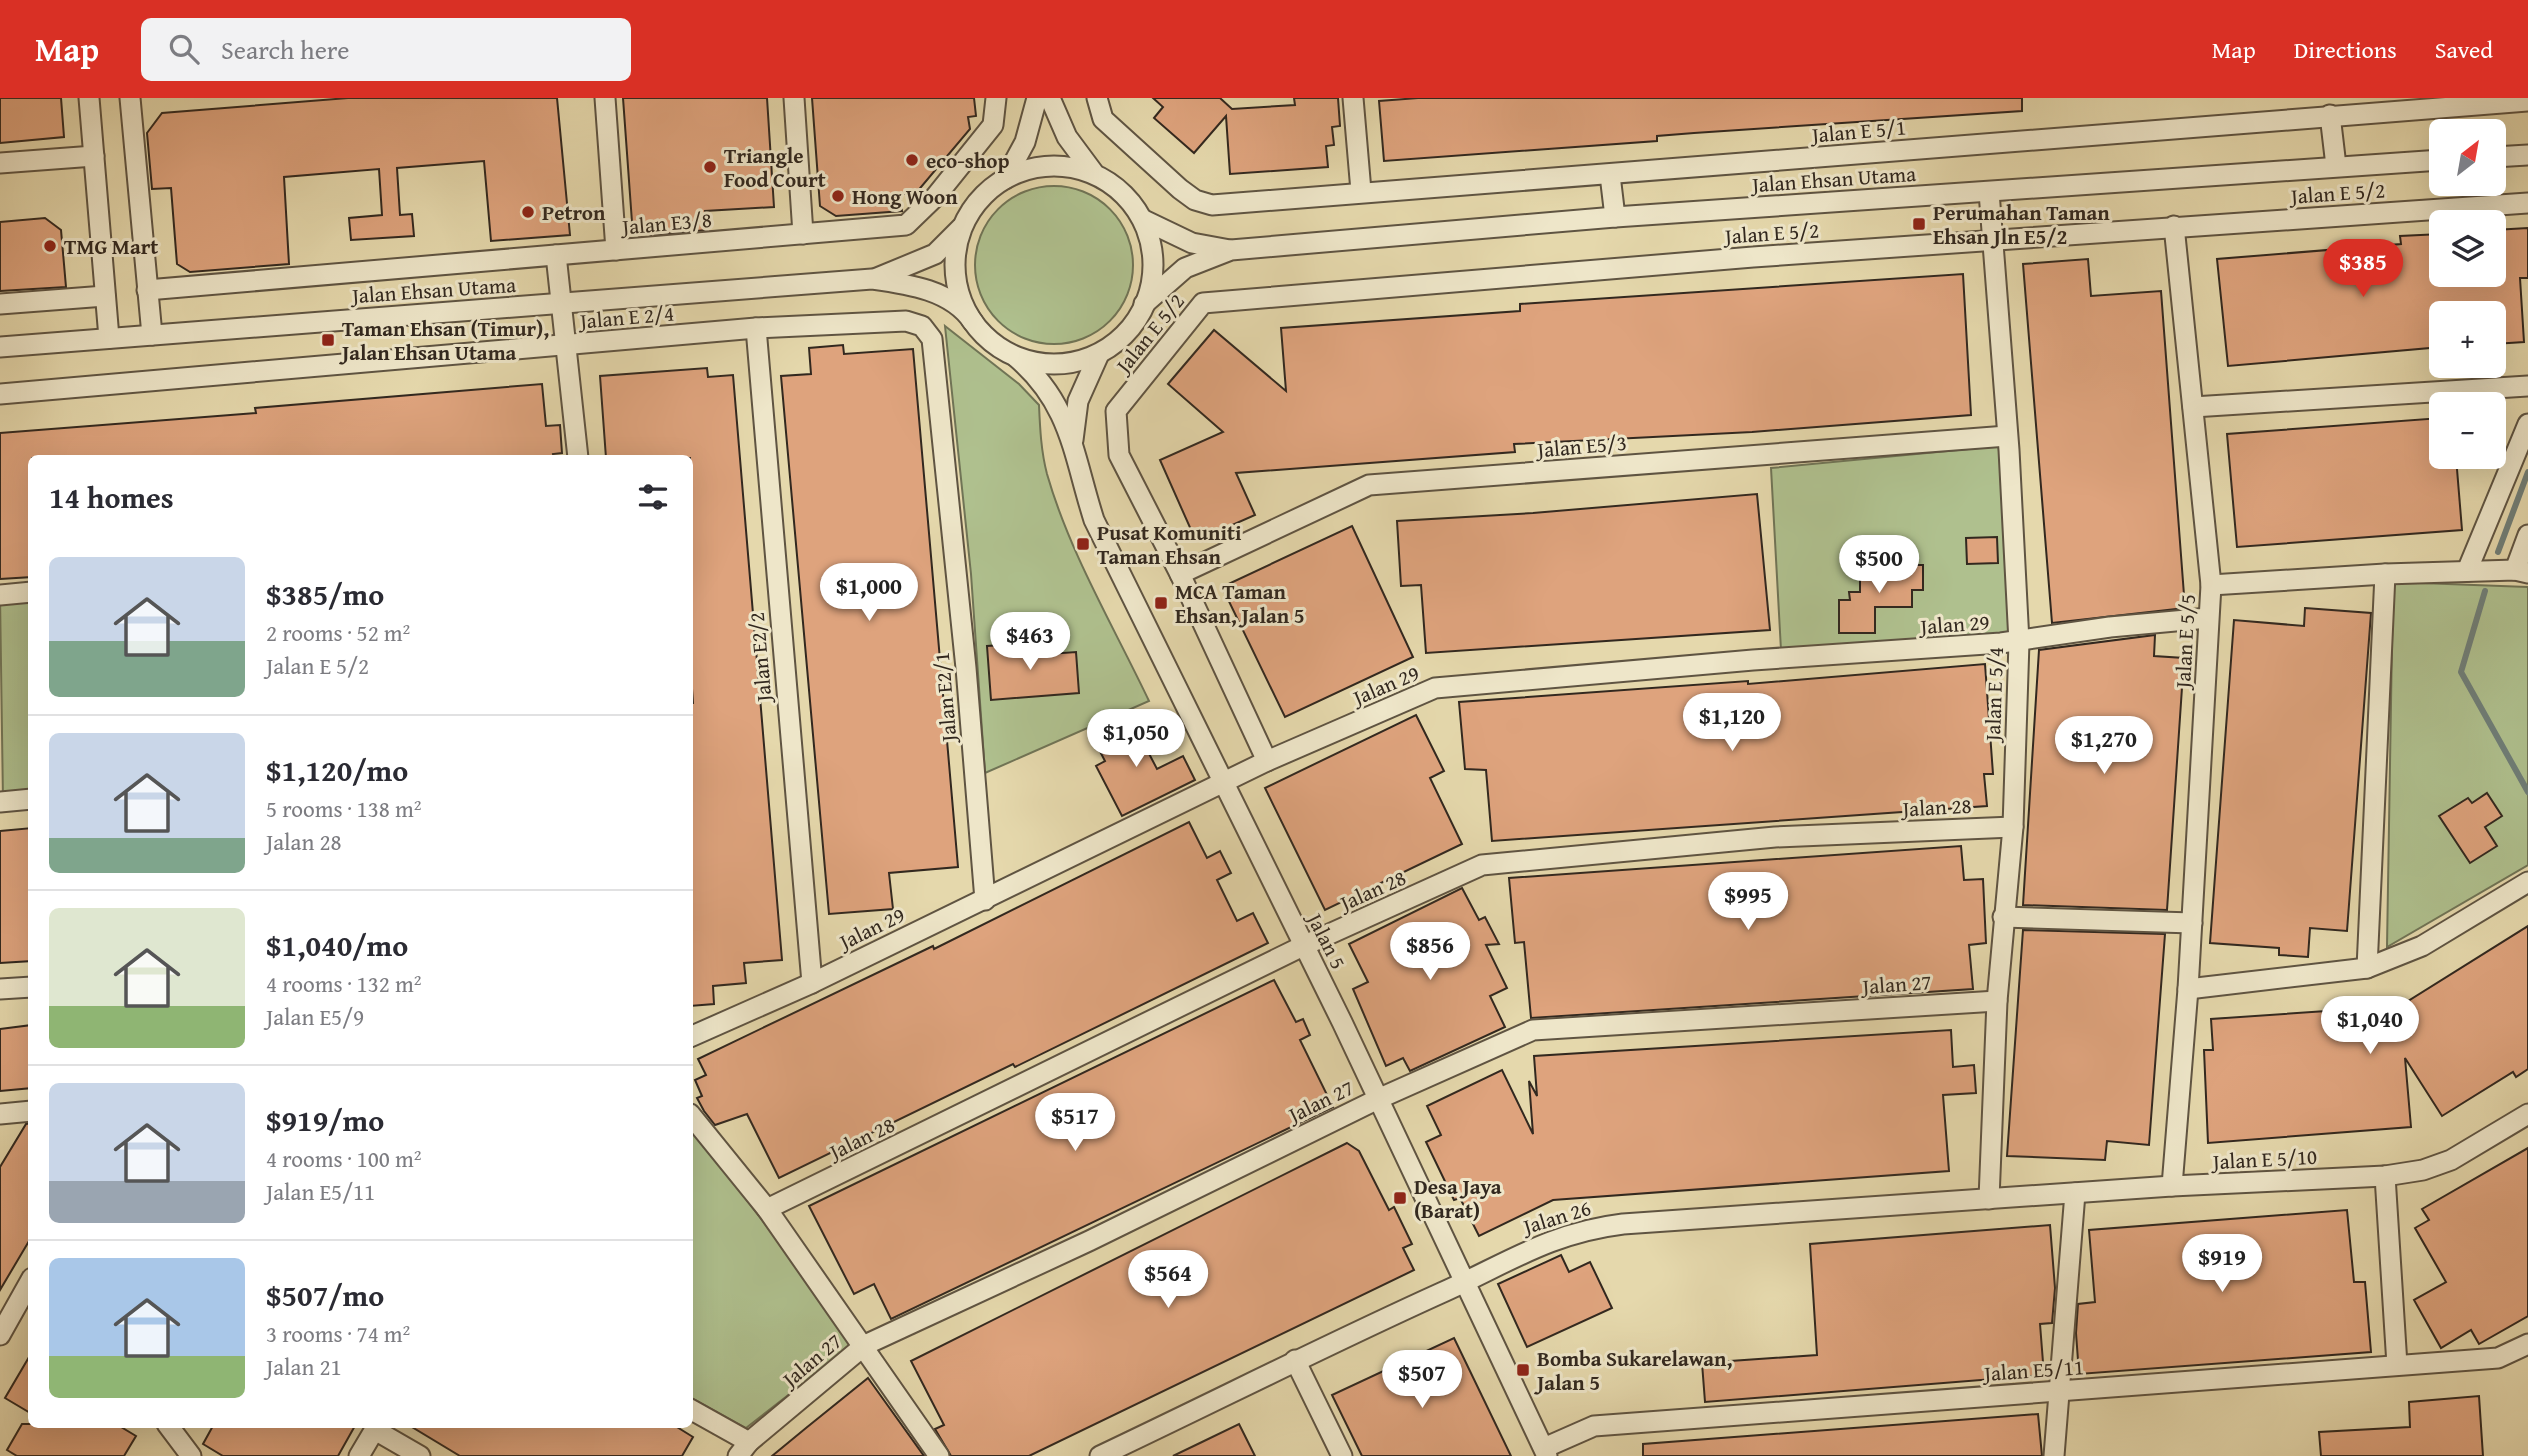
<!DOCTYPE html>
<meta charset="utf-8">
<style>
body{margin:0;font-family:"Gentium Book Plus",serif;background:#f2f2f3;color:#2b2b33;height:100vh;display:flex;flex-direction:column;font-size:26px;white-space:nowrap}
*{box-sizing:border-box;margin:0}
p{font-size:23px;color:#7c7c81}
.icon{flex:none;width:38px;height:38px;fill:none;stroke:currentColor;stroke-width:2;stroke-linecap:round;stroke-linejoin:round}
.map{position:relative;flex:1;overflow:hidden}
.sheet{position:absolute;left:28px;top:357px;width:665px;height:973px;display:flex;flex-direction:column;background:#fff;border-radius:10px;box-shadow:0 7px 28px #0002}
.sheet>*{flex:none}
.needle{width:46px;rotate:31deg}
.buttons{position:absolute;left:2429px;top:21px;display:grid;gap:14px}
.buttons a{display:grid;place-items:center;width:77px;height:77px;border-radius:10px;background:#fff;box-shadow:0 7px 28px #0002;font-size:35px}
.price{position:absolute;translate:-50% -60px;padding:0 16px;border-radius:24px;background:#fff;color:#222;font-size:23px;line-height:46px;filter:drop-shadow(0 2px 4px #0008)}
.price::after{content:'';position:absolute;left:50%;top:42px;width:21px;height:16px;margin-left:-10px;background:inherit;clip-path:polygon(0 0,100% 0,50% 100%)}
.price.current{background:#d93025;color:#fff}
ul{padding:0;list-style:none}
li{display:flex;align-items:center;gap:21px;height:175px;padding:0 21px}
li+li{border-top:2px solid #e1e1e2}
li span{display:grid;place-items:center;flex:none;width:196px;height:140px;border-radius:10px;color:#555}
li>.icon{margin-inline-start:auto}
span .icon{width:84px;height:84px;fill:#fffc;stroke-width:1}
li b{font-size:30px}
h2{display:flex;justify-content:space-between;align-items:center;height:84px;padding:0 21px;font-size:30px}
header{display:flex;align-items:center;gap:42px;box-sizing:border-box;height:98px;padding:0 35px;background:#d93025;color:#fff}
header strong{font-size:33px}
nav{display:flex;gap:38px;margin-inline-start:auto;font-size:24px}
.search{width:490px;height:63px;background:#f2f2f3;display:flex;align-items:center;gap:18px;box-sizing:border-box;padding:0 24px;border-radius:10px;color:#7c7c81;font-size:26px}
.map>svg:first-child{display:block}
.green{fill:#afc08e;stroke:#707456;stroke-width:2}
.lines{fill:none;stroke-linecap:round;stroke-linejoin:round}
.stream{stroke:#6f7e78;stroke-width:6}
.building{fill:#dea37d;stroke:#32281f;stroke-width:2}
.minor-casing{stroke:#5f5442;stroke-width:23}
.minor{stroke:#eee6c9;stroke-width:19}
.poi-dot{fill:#8f2418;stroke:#eee6c9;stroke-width:2.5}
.labels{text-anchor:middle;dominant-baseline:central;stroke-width:6;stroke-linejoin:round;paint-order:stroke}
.street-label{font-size:21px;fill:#32281f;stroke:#eee6c9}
.poi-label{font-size:21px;font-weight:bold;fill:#32281f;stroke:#eee6c9;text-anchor:start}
</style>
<header>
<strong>Map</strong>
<div class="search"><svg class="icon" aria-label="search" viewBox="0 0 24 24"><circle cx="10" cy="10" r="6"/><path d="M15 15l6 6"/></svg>Search here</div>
<nav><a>Map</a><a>Directions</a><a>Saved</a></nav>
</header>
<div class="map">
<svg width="2528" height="1358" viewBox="0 0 2528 1358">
<rect width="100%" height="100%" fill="#e5d8ac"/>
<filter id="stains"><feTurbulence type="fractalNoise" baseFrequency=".00286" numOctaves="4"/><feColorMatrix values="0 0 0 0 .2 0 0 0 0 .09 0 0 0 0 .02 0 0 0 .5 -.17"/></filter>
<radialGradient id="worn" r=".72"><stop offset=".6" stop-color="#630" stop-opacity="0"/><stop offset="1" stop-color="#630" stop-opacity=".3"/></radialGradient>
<g class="green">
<circle cx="1054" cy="167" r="79"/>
<path d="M945,228l74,58 20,21c1,23 2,46 8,69 23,80 67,153 102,227l-164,72 -14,-199z"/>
<polygon points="2000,348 2012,535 1781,552 1771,370"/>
<polygon points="2393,484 2528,489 2528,767 2387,849"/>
<polygon points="31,494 31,701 3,703 0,497"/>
<polygon points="690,1027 855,1245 746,1330 690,1299"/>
</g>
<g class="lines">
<g class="stream">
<polyline points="2498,454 2528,374"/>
<polyline points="2485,493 2461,574 2528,694"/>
</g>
</g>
<g class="building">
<polygon points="0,0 61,0 64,39 0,45"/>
<polygon points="348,0 557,0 570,137 491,143 484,63 397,70 400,117 412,116 414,138 351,142 349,120 382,117 379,71 284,79 289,166 190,174 177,166 171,90 152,91 147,35 162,15"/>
<polygon points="623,0 767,0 774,109 705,113 707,132 650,137 632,124"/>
<polygon points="812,0 974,0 976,18 968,19 970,31 916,95 900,96 902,113 836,118 820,108"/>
<polygon points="1153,0 1220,0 1232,11 1295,7 1294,0 1338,0 1340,28 1332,29 1334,47 1326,48 1328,69 1230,76 1226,18 1194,55 1154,20 1163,9"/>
<polygon points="1418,0 2022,0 2022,13 1694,35 1657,38 1657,43 1384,63 1379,3"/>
<polygon points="45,120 61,132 66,189 0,193 0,124"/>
<polygon points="2528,130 2528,180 2520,180 2524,244 2494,246 2494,215 2441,215 2441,249 2228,268 2217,161 2401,146 2400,138 2441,136 2441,177 2494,177 2494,132"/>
<polygon points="2088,161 2091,198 2161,193 2185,510 2052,525 2023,166"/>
<polygon points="1963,176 1971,317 1752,334 1514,346 1515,354 1236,375 1255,417 1196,443 1160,362 1223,334 1168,286 1214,232 1286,293 1281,230 1520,213 1520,206"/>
<polygon points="843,247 844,256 913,251 958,769 889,775 893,811 829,816 781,278 811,276 809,250"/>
<polygon points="707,270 708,279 733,277 782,862 744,865 746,885 713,888 714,906 690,908 690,606 693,605 690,562 690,360 606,360 600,278"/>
<polygon points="542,286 546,328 560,327 562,355 553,356 554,360 32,360 32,479 0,481 0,335 256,315 255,310"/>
<polygon points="2441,320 2441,359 2456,359 2462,432 2237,449 2227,336"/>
<polygon points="1757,396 1770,532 1426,555 1421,487 1401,488 1397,423 1533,415"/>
<polygon points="1352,428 1413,559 1285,619 1222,489"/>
<polygon points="1997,439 1998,465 1967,466 1966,440"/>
<polygon points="1860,467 1923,467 1923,492 1912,492 1912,509 1875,509 1875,535 1839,535 1839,502 1850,502 1849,494 1860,494"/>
<polygon points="2305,510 2371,515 2347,833 2310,830 2308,859 2279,857 2279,850 2210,845 2234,522 2304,528"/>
<polygon points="2155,537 2154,558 2184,560 2167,812 2023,807 2039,552"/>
<polygon points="1035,545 1036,557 1076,554 1079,595 991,602 987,548"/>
<polygon points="1985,566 1993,676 1984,676 1987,708 1492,743 1486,672 1465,671 1459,604 1748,583 1748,586"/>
<polygon points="1416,617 1444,673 1430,680 1462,746 1325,812 1265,690"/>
<polygon points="1130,619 1157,671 1183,658 1195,682 1122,718 1096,668 1105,663 1092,638"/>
<polygon points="2487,695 2502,718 2485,729 2497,748 2470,765 2439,718 2468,700 2472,705"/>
<polygon points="1189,724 1207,760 1220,753 1231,775 1217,782 1237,823 1253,815 1268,845 1015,969 1013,966 779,1080 747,1016 715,1027 704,1013 697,1000 702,998 695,982 706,977 698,961 933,848 934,851"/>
<polygon points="32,730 32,863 0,865 0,733"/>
<polygon points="1961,748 1964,782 1983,781 1986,845 1969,847 1973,891 1531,920 1524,844 1515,845 1509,780"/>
<polygon points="1462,790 1479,822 1485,819 1499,846 1486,847 1507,890 1490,898 1505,929 1410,973 1403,960 1386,968 1353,891 1368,884 1349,846"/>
<polygon points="2528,828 2528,971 2516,979 2513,974 2442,1018 2405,960 2411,1029 2208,1045 2204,952 2213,952 2211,921 2400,908"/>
<polygon points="2023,832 2165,836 2149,1047 2107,1043 2105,1062 2007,1058"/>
<polygon points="1274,882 1296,924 1303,921 1310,937 1300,942 1333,1009 891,1221 874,1186 854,1196 809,1108"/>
<polygon points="32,927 32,990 0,993 0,931"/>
<polygon points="1951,932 1953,969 1974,967 1976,995 1943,997 1949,1073 1553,1102 1479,1138 1460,1100 1454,1102 1426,1044 1441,1037 1427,1008 1502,972 1533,1036 1529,983 1537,998 1534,958"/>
<polygon points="32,1025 32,1138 0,1192 0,1069 26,1026"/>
<polygon points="1347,1045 1359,1053 1389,1112 1394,1109 1412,1146 1403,1150 1414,1172 1029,1358 951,1358 935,1331 944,1327 911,1263"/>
<polygon points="2528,1050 2528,1218 2479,1246 2471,1232 2441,1250 2414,1202 2446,1184 2415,1130 2429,1122 2422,1111"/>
<polygon points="2347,1112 2354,1184 2365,1184 2371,1254 2079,1276 2076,1235 2078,1206 2095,1204 2089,1132"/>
<polygon points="2050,1127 2055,1190 2052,1225 2040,1226 2044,1277 1705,1304 1702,1265 1817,1257 1810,1146"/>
<polygon points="1561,1157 1569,1174 1590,1164 1612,1210 1527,1249 1498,1186"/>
<polygon points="1454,1240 1511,1358 1362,1358 1332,1297"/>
<polygon points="32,1254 32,1316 5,1300"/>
<polygon points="868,1280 924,1358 772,1358 806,1330"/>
<polygon points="2479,1298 2483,1358 2321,1358 2319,1334 2410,1329 2409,1304"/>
<polygon points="2038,1316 2042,1358 1643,1358 1643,1346"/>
<polygon points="22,1326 116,1326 136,1338 124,1358 17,1358 7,1352"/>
<polygon points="214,1326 356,1326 338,1358 223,1358 203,1346"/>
<polygon points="407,1326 672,1326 693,1339 682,1358 460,1358"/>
<polygon points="1239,1326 1255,1358 1173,1358 1202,1344"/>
</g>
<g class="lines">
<defs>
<g id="minor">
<polyline points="89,0 109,240"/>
<polyline points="130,0 152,237"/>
<polyline points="605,0 616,152"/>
<polyline points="794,0 803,136"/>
<polyline points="1050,0 1067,39 1093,74"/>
<polyline points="1097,0 1103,21 1180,91 1195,102 1212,107 2528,3"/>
<polyline points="1353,0 1361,93"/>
<polyline points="2330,17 2336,68"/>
<polyline points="2494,59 2528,57"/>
<polyline points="0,65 94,58"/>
<circle cx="1054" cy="167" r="99"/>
<polyline points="1610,77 1615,119"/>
<polyline points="1005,81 1025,44 1037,0"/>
<polyline points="1989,94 2009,352 2019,544 2013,729 1997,903 1989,1101"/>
<polyline points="1144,122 1192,145 1230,152"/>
<polyline points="556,157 578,360"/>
<polyline points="877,180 935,156 961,130"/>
<polyline points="147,192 906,127 936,98 993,27 996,0"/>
<polyline points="0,206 105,198"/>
<polyline points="1144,206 1185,170 1231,152 1615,119 2441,62"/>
<polyline points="756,230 812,885"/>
<path d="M0,249l872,-68c36,5 80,11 101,43"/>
<path d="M1016,259c55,47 57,97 78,163l248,502 205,434"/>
<polyline points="0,296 756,230 906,223 922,228 932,241 966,570 985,802"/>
<polyline points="2193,309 2528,288"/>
<polyline points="1073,342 1078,303 1099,256"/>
<polyline points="2515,472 2528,437"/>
<polyline points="2467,473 2528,326"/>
<polyline points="1180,476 1369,387 2007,338"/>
<polyline points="2211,487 2385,476 2515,472 2528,475"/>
<polyline points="0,497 32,494"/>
<polyline points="1267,663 1180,476 1119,357 1116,313 1203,205 1753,159 2528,105"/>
<polyline points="0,704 32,701"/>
<polyline points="2003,819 2192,825"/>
<polyline points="2367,870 2385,476"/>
<polyline points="0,891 32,889"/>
<polyline points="2188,891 2367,870 2422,848 2528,784"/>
<polyline points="690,939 812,885 1267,663 1435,590 1753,562 2001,545 2110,529 2208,520"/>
<polyline points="0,1016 32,1013"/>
<polyline points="690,1016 767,1111 939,1358"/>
<polyline points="2385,1078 2397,1267"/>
<polyline points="2172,1088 2188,891 2211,487 2174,128"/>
<polyline points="767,1111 1303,848 1482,767 1775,739 2013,729"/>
<polyline points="0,1237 32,1180"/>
<polyline points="1295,1262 1342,1358"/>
<polyline points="690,1311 749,1344"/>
<polyline points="167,1326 191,1358"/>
<polyline points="375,1332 420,1358"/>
<polyline points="1544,1350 1594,1328 2498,1260 2528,1246"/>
<polyline points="359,1358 378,1326"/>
<polyline points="738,1358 749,1344 865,1247 1089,1143 1378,1001 1533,932 1997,903"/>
<path d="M1100,1358c114,-54 226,-111 341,-163 65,-29 108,-60 182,-69l549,-38 213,-10 38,-6 28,-10 77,-46"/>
<polyline points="2054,1358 2075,1095"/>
</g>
</defs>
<use href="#minor" class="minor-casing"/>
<use href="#minor" class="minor"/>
</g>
<g class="poi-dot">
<circle cx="912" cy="62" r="7"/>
<circle cx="710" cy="69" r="7"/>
<circle cx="838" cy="98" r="7"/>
<circle cx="528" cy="114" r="7"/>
<rect x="1912" y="119" width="14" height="14" rx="3.5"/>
<circle cx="50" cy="148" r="7"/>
<rect x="321" y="235" width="14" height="14" rx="3.5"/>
<rect x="1076" y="439" width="14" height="14" rx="3.5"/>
<rect x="1154" y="498" width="14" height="14" rx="3.5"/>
<rect x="1393" y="1093" width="14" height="14" rx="3.5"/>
<rect x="1516" y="1265" width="14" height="14" rx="3.5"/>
</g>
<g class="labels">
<g class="street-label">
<text transform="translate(1859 33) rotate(-5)">Jalan E 5/1</text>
<text transform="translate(1834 81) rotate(-4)">Jalan Ehsan Utama</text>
<text transform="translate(2338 95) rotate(-4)">Jalan E 5/2</text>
<text transform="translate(667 125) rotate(-5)">Jalan E3/8</text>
<text transform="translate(1772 135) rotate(-4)">Jalan E 5/2</text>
<text transform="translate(434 192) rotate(-4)">Jalan Ehsan Utama</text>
<text transform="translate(627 219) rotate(-5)">Jalan E 2/4</text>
<text transform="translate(1150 235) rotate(-51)">Jalan E 5/2</text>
<text transform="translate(1582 348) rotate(-5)">Jalan E5/3</text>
<text transform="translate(1955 526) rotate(-4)">Jalan 29</text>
<text transform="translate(2185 543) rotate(-87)">Jalan E 5/5</text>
<text transform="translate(760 559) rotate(-95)">Jalan E2/2</text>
<text transform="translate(1386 587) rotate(-23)">Jalan 29</text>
<text transform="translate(1994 596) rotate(-88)">Jalan E 5/4</text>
<text transform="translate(945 599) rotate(-95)">Jalan E2/1</text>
<text transform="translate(1937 709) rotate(-3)">Jalan 28</text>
<text transform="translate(1373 792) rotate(-24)">Jalan 28</text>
<text transform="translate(872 830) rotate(-26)">Jalan 29</text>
<text transform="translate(1327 843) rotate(63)">Jalan 5</text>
<text transform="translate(1897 886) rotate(-4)">Jalan 27</text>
<text transform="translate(1321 1003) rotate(-26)">Jalan 27</text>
<text transform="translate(862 1040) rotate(-26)">Jalan 28</text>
<text transform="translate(2265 1061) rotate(-3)">Jalan E 5/10</text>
<text transform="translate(1557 1119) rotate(-17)">Jalan 26</text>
<text transform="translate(812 1262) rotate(-40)">Jalan 27</text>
<text transform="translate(2034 1272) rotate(-4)">Jalan E5/11</text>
</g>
<g class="poi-label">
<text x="724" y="57">Triangle<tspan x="724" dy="24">Food Court</tspan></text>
<text x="926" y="62">eco-shop</text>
<text x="852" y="98">Hong Woon</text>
<text x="542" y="114">Petron</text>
<text x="1933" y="114">Perumahan Taman<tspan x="1933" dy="24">Ehsan Jln E5/2</tspan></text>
<text x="64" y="148">TMG Mart</text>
<text x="342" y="230">Taman Ehsan (Timur),<tspan x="342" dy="24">Jalan Ehsan Utama</tspan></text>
<text x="1097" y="434">Pusat Komuniti<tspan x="1097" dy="24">Taman Ehsan</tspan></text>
<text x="1175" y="493">MCA Taman<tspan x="1175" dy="24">Ehsan, Jalan 5</tspan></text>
<text x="1414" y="1088">Desa Jaya<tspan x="1414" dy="24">(Barat)</tspan></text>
<text x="1537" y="1260">Bomba Sukarelawan,<tspan x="1537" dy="24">Jalan 5</tspan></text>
</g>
</g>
<rect width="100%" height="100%" filter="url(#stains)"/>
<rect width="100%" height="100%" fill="url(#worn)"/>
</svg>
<div class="buttons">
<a><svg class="needle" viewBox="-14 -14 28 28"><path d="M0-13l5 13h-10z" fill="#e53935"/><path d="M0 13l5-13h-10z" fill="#7c7c81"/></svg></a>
<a><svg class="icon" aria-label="layers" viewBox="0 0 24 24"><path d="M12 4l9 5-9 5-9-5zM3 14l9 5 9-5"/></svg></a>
<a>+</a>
<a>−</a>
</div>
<b class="price current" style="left:2363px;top:201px">$385</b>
<b class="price" style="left:1879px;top:497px">$500</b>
<b class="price" style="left:869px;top:525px">$1,000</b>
<b class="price" style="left:1030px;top:574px">$463</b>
<b class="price" style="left:1732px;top:655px">$1,120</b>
<b class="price" style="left:1136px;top:671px">$1,050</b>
<b class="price" style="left:2104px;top:678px">$1,270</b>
<b class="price" style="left:1748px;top:834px">$995</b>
<b class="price" style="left:1430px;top:884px">$856</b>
<b class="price" style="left:2370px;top:958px">$1,040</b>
<b class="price" style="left:1075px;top:1055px">$517</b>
<b class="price" style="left:2222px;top:1196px">$919</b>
<b class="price" style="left:1168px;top:1212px">$564</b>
<b class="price" style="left:1422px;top:1312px">$507</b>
<section class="sheet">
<h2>14 homes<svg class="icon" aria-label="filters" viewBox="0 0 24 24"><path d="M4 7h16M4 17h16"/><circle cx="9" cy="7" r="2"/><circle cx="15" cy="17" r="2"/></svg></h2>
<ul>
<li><span style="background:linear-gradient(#c9d6e8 60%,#7fa58c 0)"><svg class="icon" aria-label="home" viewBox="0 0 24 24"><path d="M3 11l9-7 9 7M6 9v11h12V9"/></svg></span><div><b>$385/mo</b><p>2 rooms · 52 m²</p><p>Jalan E 5/2</p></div></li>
<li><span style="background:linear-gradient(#c9d6e8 75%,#7fa58c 0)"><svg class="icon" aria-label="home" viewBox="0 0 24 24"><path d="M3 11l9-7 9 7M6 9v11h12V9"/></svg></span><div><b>$1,120/mo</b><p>5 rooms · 138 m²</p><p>Jalan 28</p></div></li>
<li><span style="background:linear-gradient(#dfe7d0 70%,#8fb573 0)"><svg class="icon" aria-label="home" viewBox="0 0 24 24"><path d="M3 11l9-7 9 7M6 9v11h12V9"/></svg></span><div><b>$1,040/mo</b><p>4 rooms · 132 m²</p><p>Jalan E5/9</p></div></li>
<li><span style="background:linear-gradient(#c9d6e8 70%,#9aa5b1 0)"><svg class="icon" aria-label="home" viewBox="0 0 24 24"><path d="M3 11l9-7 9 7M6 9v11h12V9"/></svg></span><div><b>$919/mo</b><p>4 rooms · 100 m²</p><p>Jalan E5/11</p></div></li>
<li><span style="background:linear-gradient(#a9c7e8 70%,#8fb573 0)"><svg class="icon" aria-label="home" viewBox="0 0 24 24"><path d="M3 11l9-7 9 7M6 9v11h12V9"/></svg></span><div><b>$507/mo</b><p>3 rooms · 74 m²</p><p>Jalan 21</p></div></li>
</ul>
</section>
</div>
